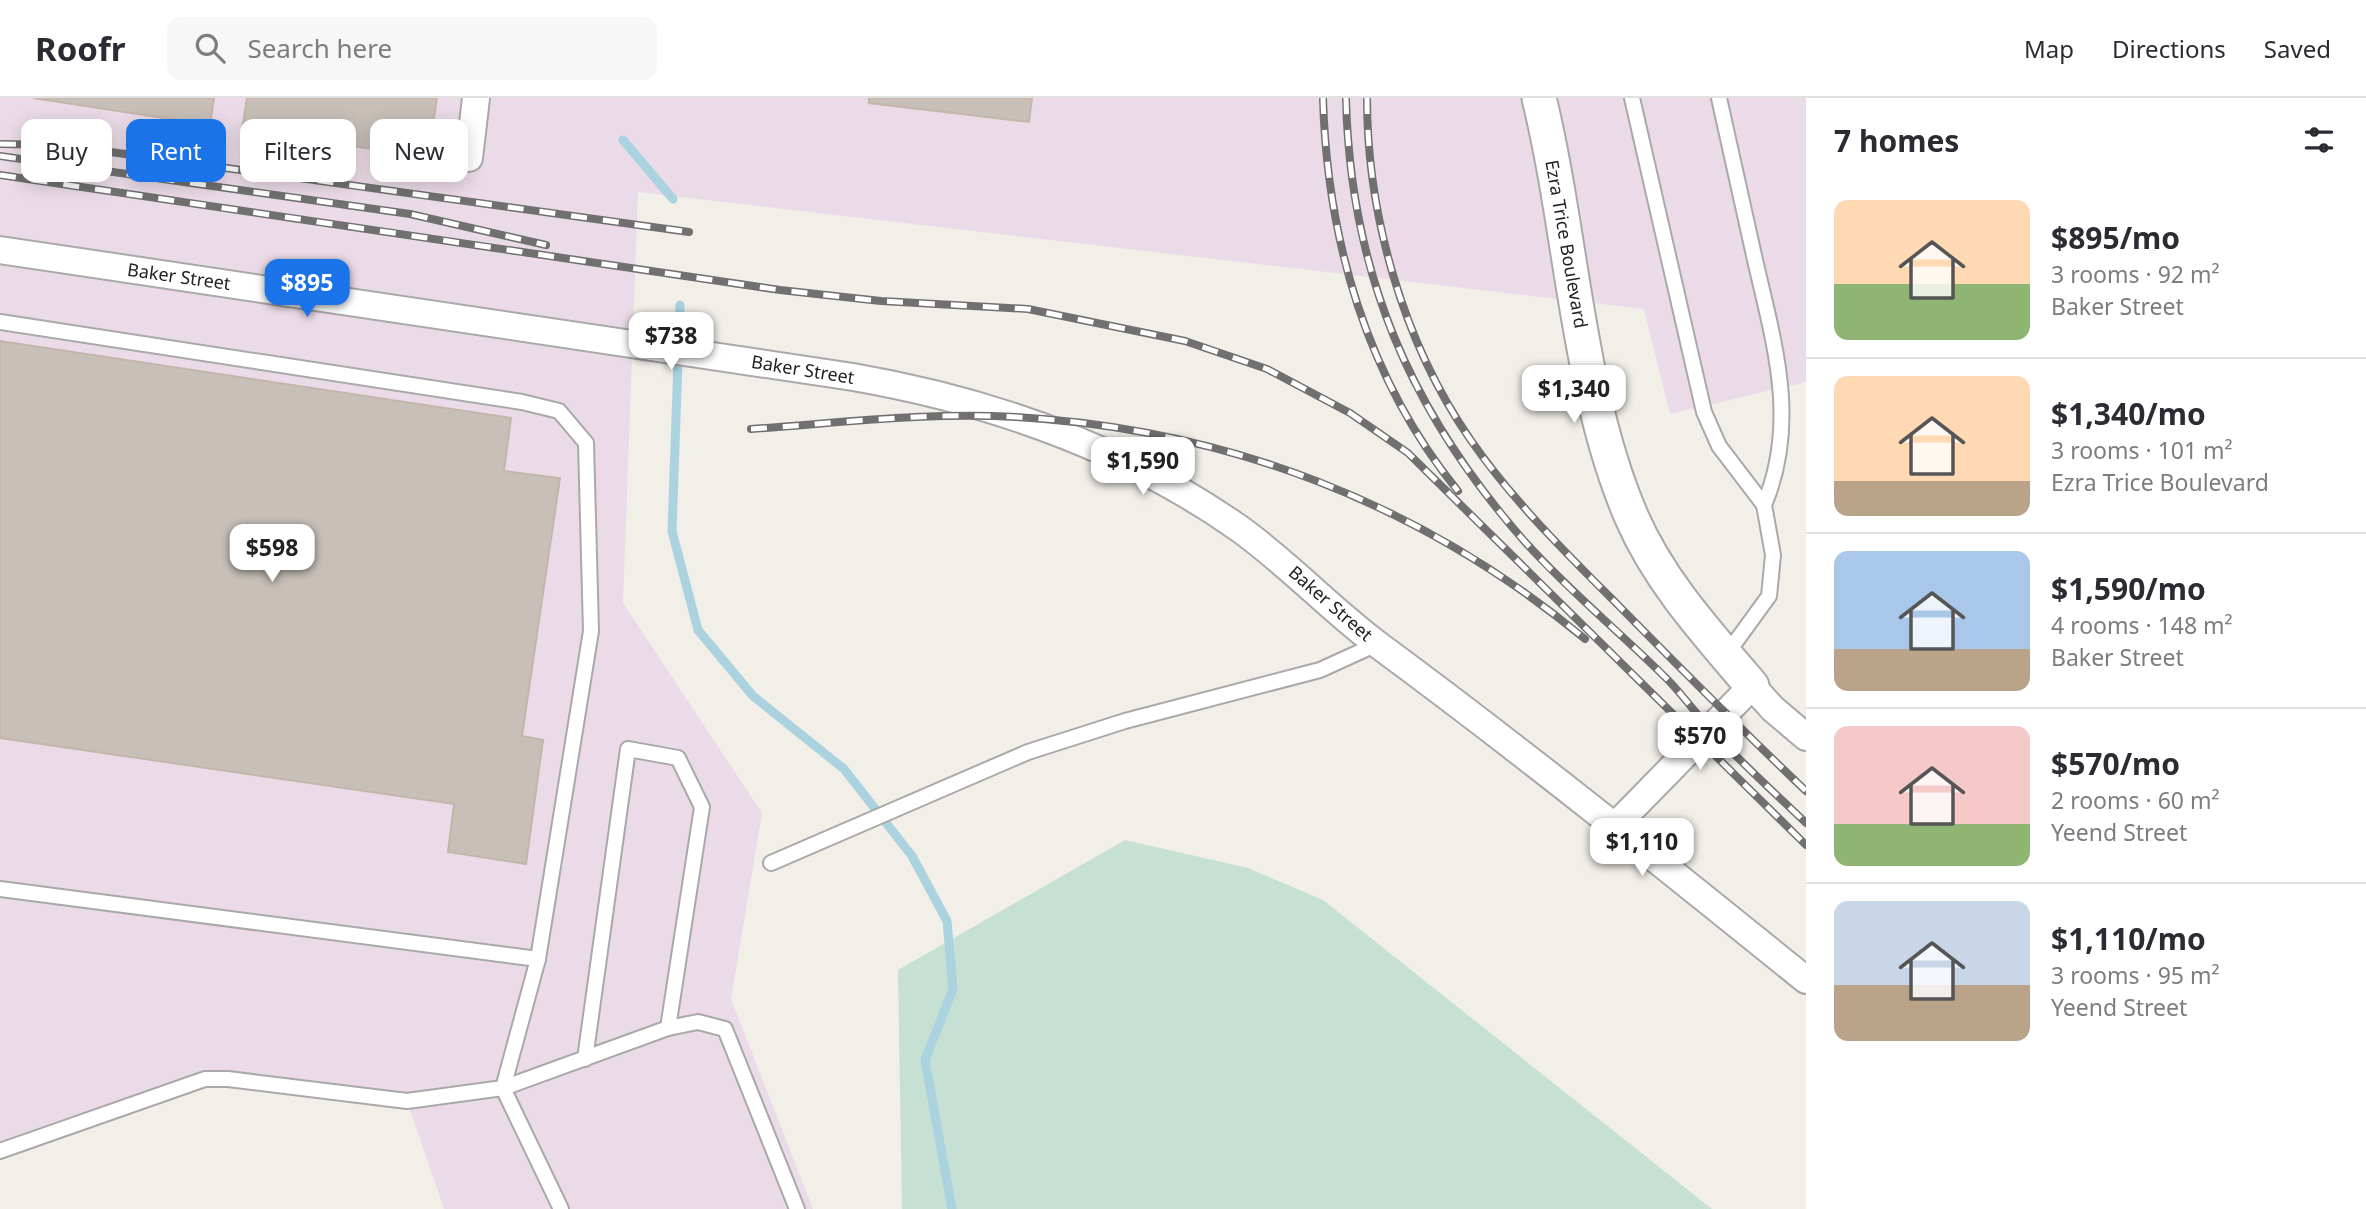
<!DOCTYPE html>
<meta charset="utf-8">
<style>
body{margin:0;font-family:"Noto Sans",sans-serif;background:#f7f7f7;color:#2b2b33;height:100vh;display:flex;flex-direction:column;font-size:26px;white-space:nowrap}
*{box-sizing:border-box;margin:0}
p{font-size:23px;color:#7c7c81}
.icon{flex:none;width:38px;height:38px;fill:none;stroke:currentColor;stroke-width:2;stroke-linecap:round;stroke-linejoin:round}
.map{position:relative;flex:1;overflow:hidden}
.drawer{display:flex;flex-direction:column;background:#fff;width:560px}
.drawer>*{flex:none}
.guide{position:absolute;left:21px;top:21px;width:665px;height:63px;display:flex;gap:14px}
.price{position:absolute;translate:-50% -60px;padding:0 16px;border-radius:14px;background:#fff;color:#222;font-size:23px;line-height:46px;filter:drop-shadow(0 2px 4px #0008)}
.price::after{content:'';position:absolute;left:50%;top:42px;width:21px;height:16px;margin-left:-10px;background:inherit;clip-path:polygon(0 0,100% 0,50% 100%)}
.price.active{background:#1a73e8;color:#fff}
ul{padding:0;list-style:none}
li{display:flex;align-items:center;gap:21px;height:175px;padding:0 28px}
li+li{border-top:2px solid #e1e1e2}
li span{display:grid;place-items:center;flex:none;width:196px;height:140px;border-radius:14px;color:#555}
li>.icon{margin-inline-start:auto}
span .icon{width:84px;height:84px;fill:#fffc;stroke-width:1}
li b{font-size:30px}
h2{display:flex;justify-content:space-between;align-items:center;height:84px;padding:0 28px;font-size:30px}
.chip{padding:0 24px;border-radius:14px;background:#fff;box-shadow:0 4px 18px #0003;font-size:24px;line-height:63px}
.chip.active{background:#1a73e8;color:#fff}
header{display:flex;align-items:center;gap:42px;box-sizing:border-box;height:98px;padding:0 35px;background:#fff;border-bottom:2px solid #e1e1e2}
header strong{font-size:33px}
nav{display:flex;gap:38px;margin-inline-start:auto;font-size:24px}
.search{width:490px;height:63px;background:#f7f7f7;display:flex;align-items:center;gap:18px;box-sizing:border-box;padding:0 24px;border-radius:14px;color:#7c7c81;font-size:26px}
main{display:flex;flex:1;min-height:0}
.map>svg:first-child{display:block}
.industrial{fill:#ebdbe8}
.wetland{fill:#c6e0d4}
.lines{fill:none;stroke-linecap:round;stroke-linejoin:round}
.stream{stroke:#aad3df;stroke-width:9}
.building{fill:#c7bfb8;stroke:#c4b6ab;stroke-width:2}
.service-casing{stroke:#a9a9a9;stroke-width:18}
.minor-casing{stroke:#a9a9a9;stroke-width:30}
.tertiary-casing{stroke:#a9a9a9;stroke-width:37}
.service{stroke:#fff;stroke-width:14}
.minor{stroke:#fff;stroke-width:26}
.tertiary{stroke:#fff;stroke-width:33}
.rail-casing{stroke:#707070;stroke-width:8}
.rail{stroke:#fff;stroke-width:5;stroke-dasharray:16;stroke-linecap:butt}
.labels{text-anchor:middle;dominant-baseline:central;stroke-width:5;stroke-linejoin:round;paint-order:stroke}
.street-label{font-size:18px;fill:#222;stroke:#fff}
</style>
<header>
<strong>Roofr</strong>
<div class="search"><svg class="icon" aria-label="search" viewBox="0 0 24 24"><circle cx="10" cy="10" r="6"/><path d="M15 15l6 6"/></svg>Search here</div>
<nav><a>Map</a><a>Directions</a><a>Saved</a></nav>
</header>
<main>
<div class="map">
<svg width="1806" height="1111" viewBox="0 0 1806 1111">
<rect width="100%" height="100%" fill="#f2efe9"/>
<polygon class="industrial" points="0,0 1806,0 1806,284 1670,316 1644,211 638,94 623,505 762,715 731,901 813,1111 444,1111 407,1003 205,981 0,1044"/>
<polygon class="wetland" points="1125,742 1248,770 1323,802 1712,1111 902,1111 898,872"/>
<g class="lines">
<g class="stream">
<polyline points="623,42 673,101"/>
<polyline points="680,207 672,433 698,532 753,598 844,671 912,758 947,823 953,891 925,962 952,1111"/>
</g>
</g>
<g class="building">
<polygon points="33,0 214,0 210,27"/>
<polygon points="247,0 437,0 428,59 242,32"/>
<polygon points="869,0 1032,0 1029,24 869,5"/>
<polygon points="0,243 511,320 504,373 560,380 522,638 543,642 526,766 448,754 454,706 0,640"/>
</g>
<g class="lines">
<defs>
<g id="service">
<polyline points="1632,0 1704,314 1719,348 1764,407 1773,457 1769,498 1726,557"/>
<path d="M1719,0c12,54 24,108 36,162 19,83 44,162 9,245"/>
<polyline points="0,224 522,304 559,313 586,345 591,533 538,861 503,990 407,1003 228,981 205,981 0,1053"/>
<polyline points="771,765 1028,654 1125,623 1320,572 1377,546"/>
<polyline points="0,791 538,861"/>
<polyline points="668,930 698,924 725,931 797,1111"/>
<polyline points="561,1111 503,990 668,930 702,709 678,660 628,651 585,961"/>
</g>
<g id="minor">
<polyline points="469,60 476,0"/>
<path d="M0,152l853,127c138,24 272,71 387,152 50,36 92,82 141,118 145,107 285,220 425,333"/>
<polyline points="1615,728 1752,588 1773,611 1806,639"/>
</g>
<path id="tertiary" d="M1539,0c33,134 38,294 93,420 28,64 75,115 120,168"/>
</defs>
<use href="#service" class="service-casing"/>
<use href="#minor" class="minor-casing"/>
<use href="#tertiary" class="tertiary-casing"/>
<use href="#service" class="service"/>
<use href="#minor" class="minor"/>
<use href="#tertiary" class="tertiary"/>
<defs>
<g id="rail">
<path d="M1323,0c4,142 44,281 135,393"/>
<path d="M1346,0c4,174 64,314 180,445 43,48 95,90 141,136 14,14 27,32 41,48 30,33 65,64 98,96"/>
<path d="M1367,0c0,117 36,244 103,341 42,61 95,113 148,166 62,63 124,125 188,186"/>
<polyline points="0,46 60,47 689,134"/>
<polyline points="0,58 410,116 546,147"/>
<polyline points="0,77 780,192 881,203 1028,211 1185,243 1267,271 1350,315 1408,355 1806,747"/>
<path d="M751,331c88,-6 178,-17 265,-12 212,12 406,87 569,222"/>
</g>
</defs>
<use href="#rail" class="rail-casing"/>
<use href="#rail" class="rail"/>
</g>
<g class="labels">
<g class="street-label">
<text transform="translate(1567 146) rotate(80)">Ezra Trice Boulevard</text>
<text transform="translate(179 178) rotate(8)">Baker Street</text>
<text transform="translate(803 271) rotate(9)">Baker Street</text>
<text transform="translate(1331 505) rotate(41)">Baker Street</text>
</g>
</g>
</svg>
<b class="price active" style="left:307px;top:221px">$895</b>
<b class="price" style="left:671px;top:274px">$738</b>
<b class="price" style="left:1574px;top:327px">$1,340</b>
<b class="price" style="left:1143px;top:399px">$1,590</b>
<b class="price" style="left:272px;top:486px">$598</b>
<b class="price" style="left:1700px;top:674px">$570</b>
<b class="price" style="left:1642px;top:780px">$1,110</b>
<div class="guide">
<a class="chip">Buy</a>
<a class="chip active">Rent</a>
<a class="chip">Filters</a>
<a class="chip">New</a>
</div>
</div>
<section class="drawer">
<h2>7 homes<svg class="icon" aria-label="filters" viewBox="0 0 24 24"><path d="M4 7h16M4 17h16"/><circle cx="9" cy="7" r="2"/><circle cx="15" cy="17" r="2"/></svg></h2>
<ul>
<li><span style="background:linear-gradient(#ffd9b3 60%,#8fb573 0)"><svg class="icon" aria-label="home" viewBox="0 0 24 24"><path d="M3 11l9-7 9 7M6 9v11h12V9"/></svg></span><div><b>$895/mo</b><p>3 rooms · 92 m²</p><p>Baker Street</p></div></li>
<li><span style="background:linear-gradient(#ffd9b3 75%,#b9a48a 0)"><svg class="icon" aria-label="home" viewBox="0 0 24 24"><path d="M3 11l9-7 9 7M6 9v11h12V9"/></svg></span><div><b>$1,340/mo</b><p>3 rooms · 101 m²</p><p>Ezra Trice Boulevard</p></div></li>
<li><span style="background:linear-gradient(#a9c7e8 70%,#b9a48a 0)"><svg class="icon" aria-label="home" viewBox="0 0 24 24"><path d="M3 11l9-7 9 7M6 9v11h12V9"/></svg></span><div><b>$1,590/mo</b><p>4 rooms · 148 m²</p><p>Baker Street</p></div></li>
<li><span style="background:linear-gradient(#f6c9c9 70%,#8fb573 0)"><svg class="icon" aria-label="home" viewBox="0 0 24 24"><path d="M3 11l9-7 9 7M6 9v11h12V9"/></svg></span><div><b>$570/mo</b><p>2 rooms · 60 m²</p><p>Yeend Street</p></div></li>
<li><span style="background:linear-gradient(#c9d6e8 60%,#b9a48a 0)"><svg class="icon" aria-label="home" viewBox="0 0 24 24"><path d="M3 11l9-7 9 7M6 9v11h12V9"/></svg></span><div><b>$1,110/mo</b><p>3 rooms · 95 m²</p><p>Yeend Street</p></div></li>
</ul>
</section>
</main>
